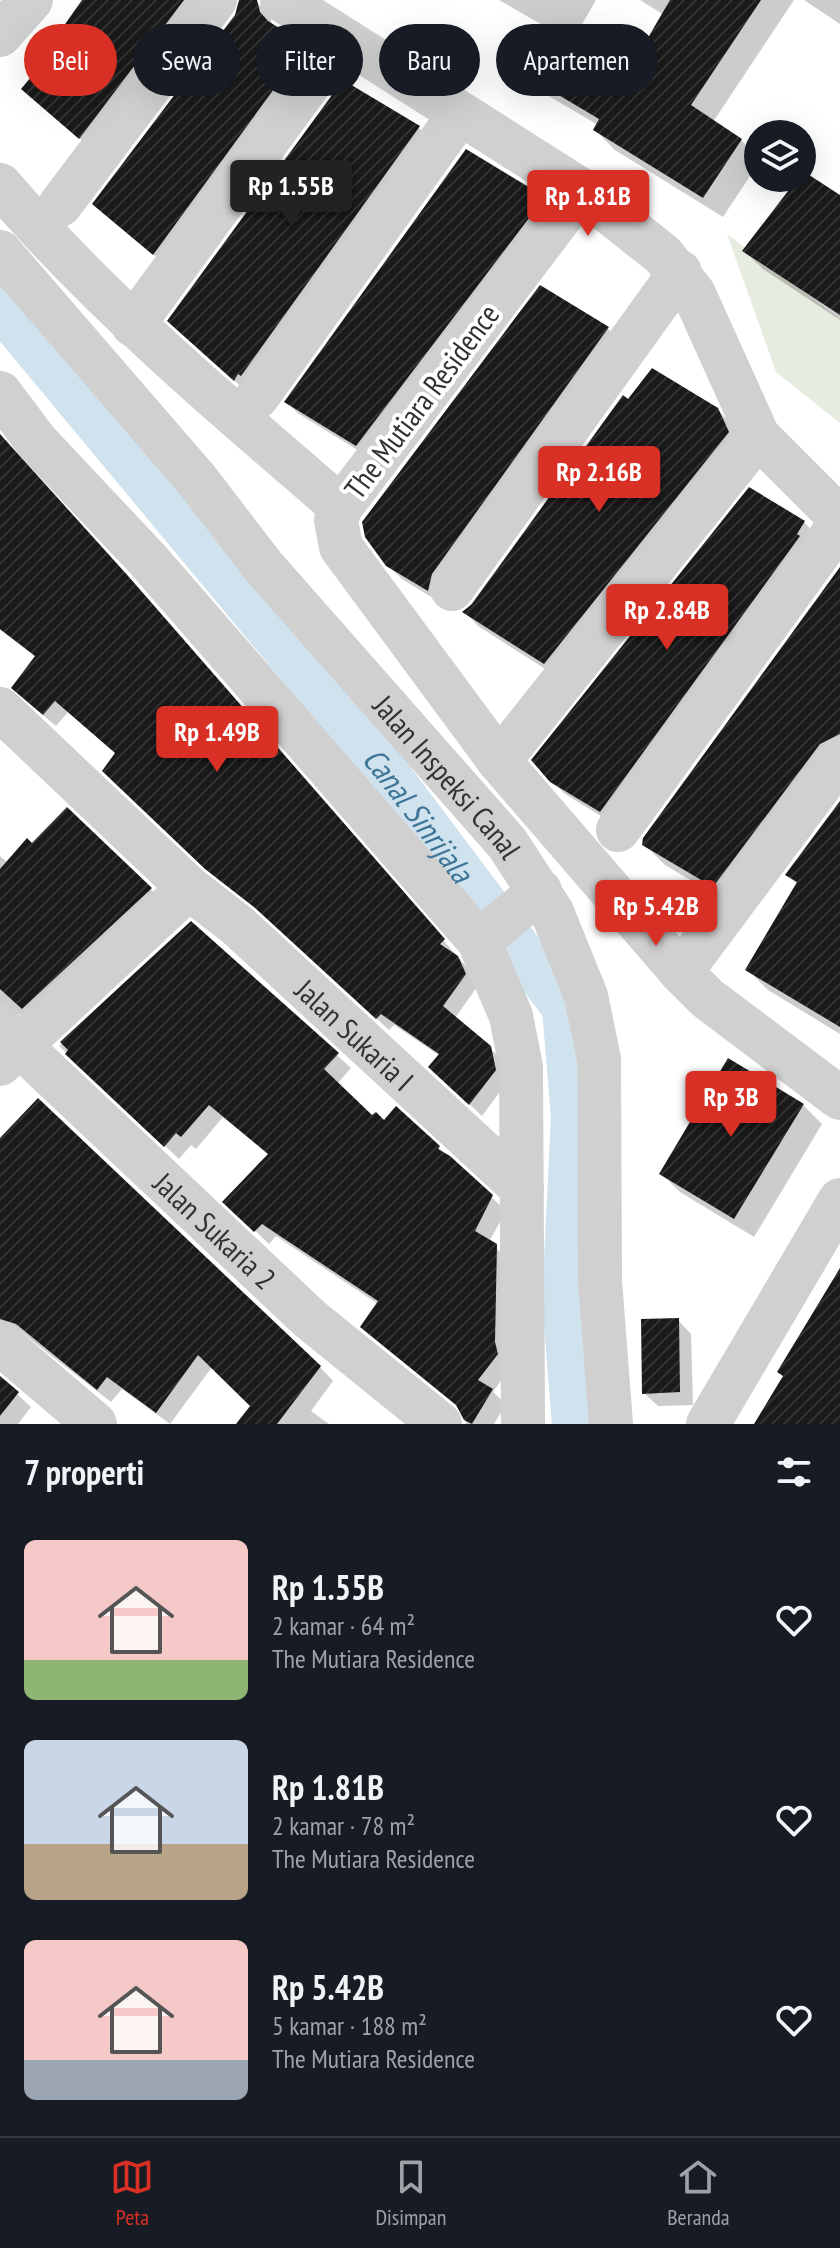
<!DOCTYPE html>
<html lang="id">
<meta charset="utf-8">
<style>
body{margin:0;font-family:"PT Sans Narrow",sans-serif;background:#242831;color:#f1f3f6;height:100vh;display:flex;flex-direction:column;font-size:30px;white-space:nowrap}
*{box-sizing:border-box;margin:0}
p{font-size:26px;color:#9ea1a6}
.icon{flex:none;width:44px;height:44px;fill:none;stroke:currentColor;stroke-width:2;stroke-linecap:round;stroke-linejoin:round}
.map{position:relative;height:1424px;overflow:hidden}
.sheet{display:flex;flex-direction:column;background:#171b24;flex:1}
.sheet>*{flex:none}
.top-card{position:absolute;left:24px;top:24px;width:792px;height:72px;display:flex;gap:16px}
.tools{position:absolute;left:744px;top:120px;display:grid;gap:16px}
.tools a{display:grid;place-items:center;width:72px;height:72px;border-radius:50%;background:#171b24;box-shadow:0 8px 32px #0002;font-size:40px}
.price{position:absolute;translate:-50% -68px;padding:0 18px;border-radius:8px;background:#d93025;color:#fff;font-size:26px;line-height:52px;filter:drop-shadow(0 2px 4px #0008)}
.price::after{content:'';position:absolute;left:50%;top:48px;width:24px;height:18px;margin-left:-12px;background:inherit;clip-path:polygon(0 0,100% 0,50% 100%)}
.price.selected{background:#222;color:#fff}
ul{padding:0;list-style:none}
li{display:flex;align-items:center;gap:24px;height:200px;padding:0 24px}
li span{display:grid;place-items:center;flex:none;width:224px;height:160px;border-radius:12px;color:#555}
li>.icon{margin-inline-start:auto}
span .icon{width:96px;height:96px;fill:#fffc;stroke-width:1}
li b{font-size:34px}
h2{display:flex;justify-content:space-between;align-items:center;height:96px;padding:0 24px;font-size:34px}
.chip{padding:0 28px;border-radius:36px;background:#171b24;box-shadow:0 8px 32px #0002;font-size:28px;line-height:72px}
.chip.selected{background:#d93025;color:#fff}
.tabs{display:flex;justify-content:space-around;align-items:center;height:112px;border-top:2px solid #363941;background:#171b24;font-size:22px;color:#9ea1a6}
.tabs a{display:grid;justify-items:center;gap:4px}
.tabs .selected{color:#d93025}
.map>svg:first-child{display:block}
.grass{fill:#e6ecdf}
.shadow{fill:#0003}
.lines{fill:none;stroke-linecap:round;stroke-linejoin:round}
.canal{stroke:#cfe2ee;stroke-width:44}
.building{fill:url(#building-hatch)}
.minor{stroke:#d0d0d0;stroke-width:44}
.labels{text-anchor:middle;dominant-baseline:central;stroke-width:8;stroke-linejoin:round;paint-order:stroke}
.street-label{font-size:30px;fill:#333;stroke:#fff}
.water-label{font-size:32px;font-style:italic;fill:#3f7597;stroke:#fff}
</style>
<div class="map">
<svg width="840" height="1424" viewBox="0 0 840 1424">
<defs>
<pattern id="building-hatch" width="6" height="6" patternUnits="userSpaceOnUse" patternTransform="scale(2)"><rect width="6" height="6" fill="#1a1a1a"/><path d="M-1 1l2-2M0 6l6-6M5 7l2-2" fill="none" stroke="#333"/></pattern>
</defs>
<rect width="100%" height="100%" fill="#fff"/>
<polygon class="grass" points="727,234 840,319 840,423 776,372"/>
<g class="shadow">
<polygon points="85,0 207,0 93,150 37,102 47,60"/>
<polygon points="242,0 256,1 270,15 272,26 318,60 168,267 94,204 237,16"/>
<polygon points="499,0 596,0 572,42"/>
<polygon points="640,0 794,0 713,122 741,140 758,158 758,164 723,217 615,150 595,130 598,125 547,95 527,75 621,86 664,15"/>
<polygon points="804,0 840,0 840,24"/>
<polygon points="344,82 419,128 432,141 248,393 183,334"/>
<polygon points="803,174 840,197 840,320 763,269 744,251"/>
<polygon points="543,198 556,210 369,457 299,414 286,402"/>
<polygon points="541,288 608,329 622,342 441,603 402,579 388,565"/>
<polygon points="623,397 629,401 717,409 731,424 741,447 558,677 478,626 465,612"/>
<polygon points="0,436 141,592 470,971 477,987 455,1018 503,1060 507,1082 482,1116 443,1079 440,1056 394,1025 389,1030 269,919 220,881 117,783 117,754 68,712 56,726 24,699 36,657 0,630"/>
<polygon points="804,522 816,535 614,824 565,794 551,780"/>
<polygon points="840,570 840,764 734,906 665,865 645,845"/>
<polygon points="840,804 840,1034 768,990 747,969 798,885 787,875"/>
<polygon points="67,810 164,902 34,1023 19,1014 0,1019 0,856 8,863 32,845"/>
<polygon points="191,923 351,1068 337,1084 372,1118 439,1148 506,1211 489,1242 510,1260 510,1368 493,1392 506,1404 494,1424 466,1424 463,1411 362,1327 378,1304 276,1236 269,1244 225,1202 269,1155 223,1117 196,1149 191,1145 179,1159 59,1046"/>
<polygon points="803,1105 822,1124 754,1237 680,1192 661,1173"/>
<polygon points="0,1141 320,1367 333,1381 311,1411 329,1424 238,1424 252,1406 212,1367 170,1424 122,1389 111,1402 21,1332 0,1337"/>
<polygon points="678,1320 691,1334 693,1405 658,1406 644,1393"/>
<polygon points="0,1378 31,1407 18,1424 0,1424"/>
</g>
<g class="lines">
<path class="canal" id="s1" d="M0,307l389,468 175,233 9,109 -9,183 10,124"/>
</g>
<g class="building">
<polygon points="82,0 184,0 79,139 21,89 45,60 42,57"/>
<polygon points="239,0 257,0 260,12 268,21 306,45 153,255 92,204 235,15"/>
<polygon points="670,0 761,0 691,105 742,139 703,198 593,130 599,119 525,75 546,40 621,84"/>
<polygon points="343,80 420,126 241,376 238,374 234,381 167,321"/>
<polygon points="466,149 545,197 356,446 284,402"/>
<polygon points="803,171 840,195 840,315 742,251 798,178 802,178"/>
<polygon points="540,285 609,327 432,574 428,591 386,566 365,537 362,522"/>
<polygon points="652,368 718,408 729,432 544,664 462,612 472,604 623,395 628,399"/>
<polygon points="0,434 129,577 445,939 440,944 458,956 466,974 443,1006 491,1046 496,1070 469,1105 428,1067 439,1054 381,1014 376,1019 254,907 205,869 102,771 115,753 55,701 43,715 11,688 35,656 0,629"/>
<polygon points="749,487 805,521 797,534 800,536 600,812 550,782 531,760"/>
<polygon points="840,567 840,734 820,744 713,887 642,845 643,838"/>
<polygon points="840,801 840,1027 745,970 797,882 785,875"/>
<polygon points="67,807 152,888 22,1009 0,989 0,869 27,838 32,843"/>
<polygon points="191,921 339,1053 324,1069 372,1115 376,1112 384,1120 396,1106 440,1146 438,1149 450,1156 493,1195 475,1231 497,1244 495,1342 498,1354 478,1380 493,1389 472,1424 464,1420 456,1405 360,1327 378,1301 262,1224 254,1232 222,1202 268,1154 209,1105 181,1137 176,1133 164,1147 65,1054 68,1050 60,1042"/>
<polygon points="728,1058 804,1104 734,1219 659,1174"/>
<polygon points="38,1098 321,1366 277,1424 236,1424 250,1406 198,1355 156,1413 107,1377 97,1390 16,1324 0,1319 0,1138"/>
<polygon points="840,1268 840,1424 754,1424 783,1376 777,1372"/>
<polygon points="679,1318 680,1392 642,1394 641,1319"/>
<polygon points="0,1376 19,1392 0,1416"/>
</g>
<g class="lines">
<g class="minor">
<polyline points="282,0 581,190 663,255 694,294 758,436 840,518"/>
<polyline points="0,35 31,0"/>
<path d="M0,185c103,119 222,220 341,322"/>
<polyline points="581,190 341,507 336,520 341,547 499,761 681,972"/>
<polyline points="60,205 215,0"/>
<path id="s2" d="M0,252l197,228 66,86 244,277 45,69 34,84 13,63 1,222 11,143"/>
<polyline points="133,325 341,40"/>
<polyline points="0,393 37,442 148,560 479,941 511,1016 521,1067 523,1424"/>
<polyline points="257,397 459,115"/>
<polyline points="452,589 680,272"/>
<path id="s3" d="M0,709l189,179 48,37 285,263"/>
<polyline points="840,759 681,972 707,998 840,1098"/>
<polyline points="499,761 758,436"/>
<polyline points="618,830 840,524"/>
<polyline points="479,941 540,891"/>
<path id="s4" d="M0,1027l310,292 130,105"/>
<polyline points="0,1064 189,888"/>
<polyline points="0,1343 95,1424"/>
<polyline points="708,1424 840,1200"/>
</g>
</g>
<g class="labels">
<g class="street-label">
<text transform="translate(421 401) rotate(-53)">The Mutiara Residence</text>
<text stroke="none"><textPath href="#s2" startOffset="690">Jalan Inspeksi Canal</textPath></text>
<text stroke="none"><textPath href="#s3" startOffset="482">Jalan Sukaria I</textPath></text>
<text stroke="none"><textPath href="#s4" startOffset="296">Jalan Sukaria 2</textPath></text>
</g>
<g class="water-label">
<text stroke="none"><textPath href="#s1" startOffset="658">Canal Sinrijala</textPath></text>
</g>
</g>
</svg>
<div class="tools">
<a><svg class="icon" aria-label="layers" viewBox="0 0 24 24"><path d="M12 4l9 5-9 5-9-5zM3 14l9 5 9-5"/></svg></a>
</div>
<b class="price selected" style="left:291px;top:228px">Rp 1.55B</b>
<b class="price" style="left:588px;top:238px">Rp 1.81B</b>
<b class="price" style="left:599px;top:514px">Rp 2.16B</b>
<b class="price" style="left:667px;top:652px">Rp 2.84B</b>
<b class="price" style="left:217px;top:774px">Rp 1.49B</b>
<b class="price" style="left:656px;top:948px">Rp 5.42B</b>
<b class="price" style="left:731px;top:1139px">Rp 3B</b>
<div class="top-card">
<a class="chip selected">Beli</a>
<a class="chip">Sewa</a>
<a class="chip">Filter</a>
<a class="chip">Baru</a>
<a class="chip">Apartemen</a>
</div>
</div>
<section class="sheet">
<h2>7 properti<svg class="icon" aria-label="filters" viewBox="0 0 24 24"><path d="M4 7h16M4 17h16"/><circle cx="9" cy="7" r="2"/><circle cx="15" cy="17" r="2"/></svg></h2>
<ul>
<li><span style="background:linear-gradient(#f6c9c9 75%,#8fb573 0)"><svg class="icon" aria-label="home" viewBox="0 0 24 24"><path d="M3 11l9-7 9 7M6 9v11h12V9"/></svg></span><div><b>Rp 1.55B</b><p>2 kamar · 64 m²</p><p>The Mutiara Residence</p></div><svg class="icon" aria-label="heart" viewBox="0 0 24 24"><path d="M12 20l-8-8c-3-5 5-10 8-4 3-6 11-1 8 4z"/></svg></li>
<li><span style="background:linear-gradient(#c9d6e8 65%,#b9a48a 0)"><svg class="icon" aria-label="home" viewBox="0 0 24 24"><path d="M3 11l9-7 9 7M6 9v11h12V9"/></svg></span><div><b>Rp 1.81B</b><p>2 kamar · 78 m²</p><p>The Mutiara Residence</p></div><svg class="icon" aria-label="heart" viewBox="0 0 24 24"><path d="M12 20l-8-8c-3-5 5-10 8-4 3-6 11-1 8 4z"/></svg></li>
<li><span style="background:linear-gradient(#f6c9c9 75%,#9aa5b1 0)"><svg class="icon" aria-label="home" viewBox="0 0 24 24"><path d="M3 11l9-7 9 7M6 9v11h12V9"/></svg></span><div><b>Rp 5.42B</b><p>5 kamar · 188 m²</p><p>The Mutiara Residence</p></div><svg class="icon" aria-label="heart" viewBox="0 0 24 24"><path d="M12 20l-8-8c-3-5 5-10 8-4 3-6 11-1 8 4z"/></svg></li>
</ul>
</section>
<nav class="tabs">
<a class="selected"><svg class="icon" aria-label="map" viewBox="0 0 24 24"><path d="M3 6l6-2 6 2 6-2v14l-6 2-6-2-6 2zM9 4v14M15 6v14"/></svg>Peta</a>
<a><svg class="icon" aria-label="saved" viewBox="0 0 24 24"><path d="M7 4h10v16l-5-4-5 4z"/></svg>Disimpan</a>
<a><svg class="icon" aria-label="home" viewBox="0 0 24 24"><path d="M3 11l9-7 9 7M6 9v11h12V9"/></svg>Beranda</a>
</nav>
